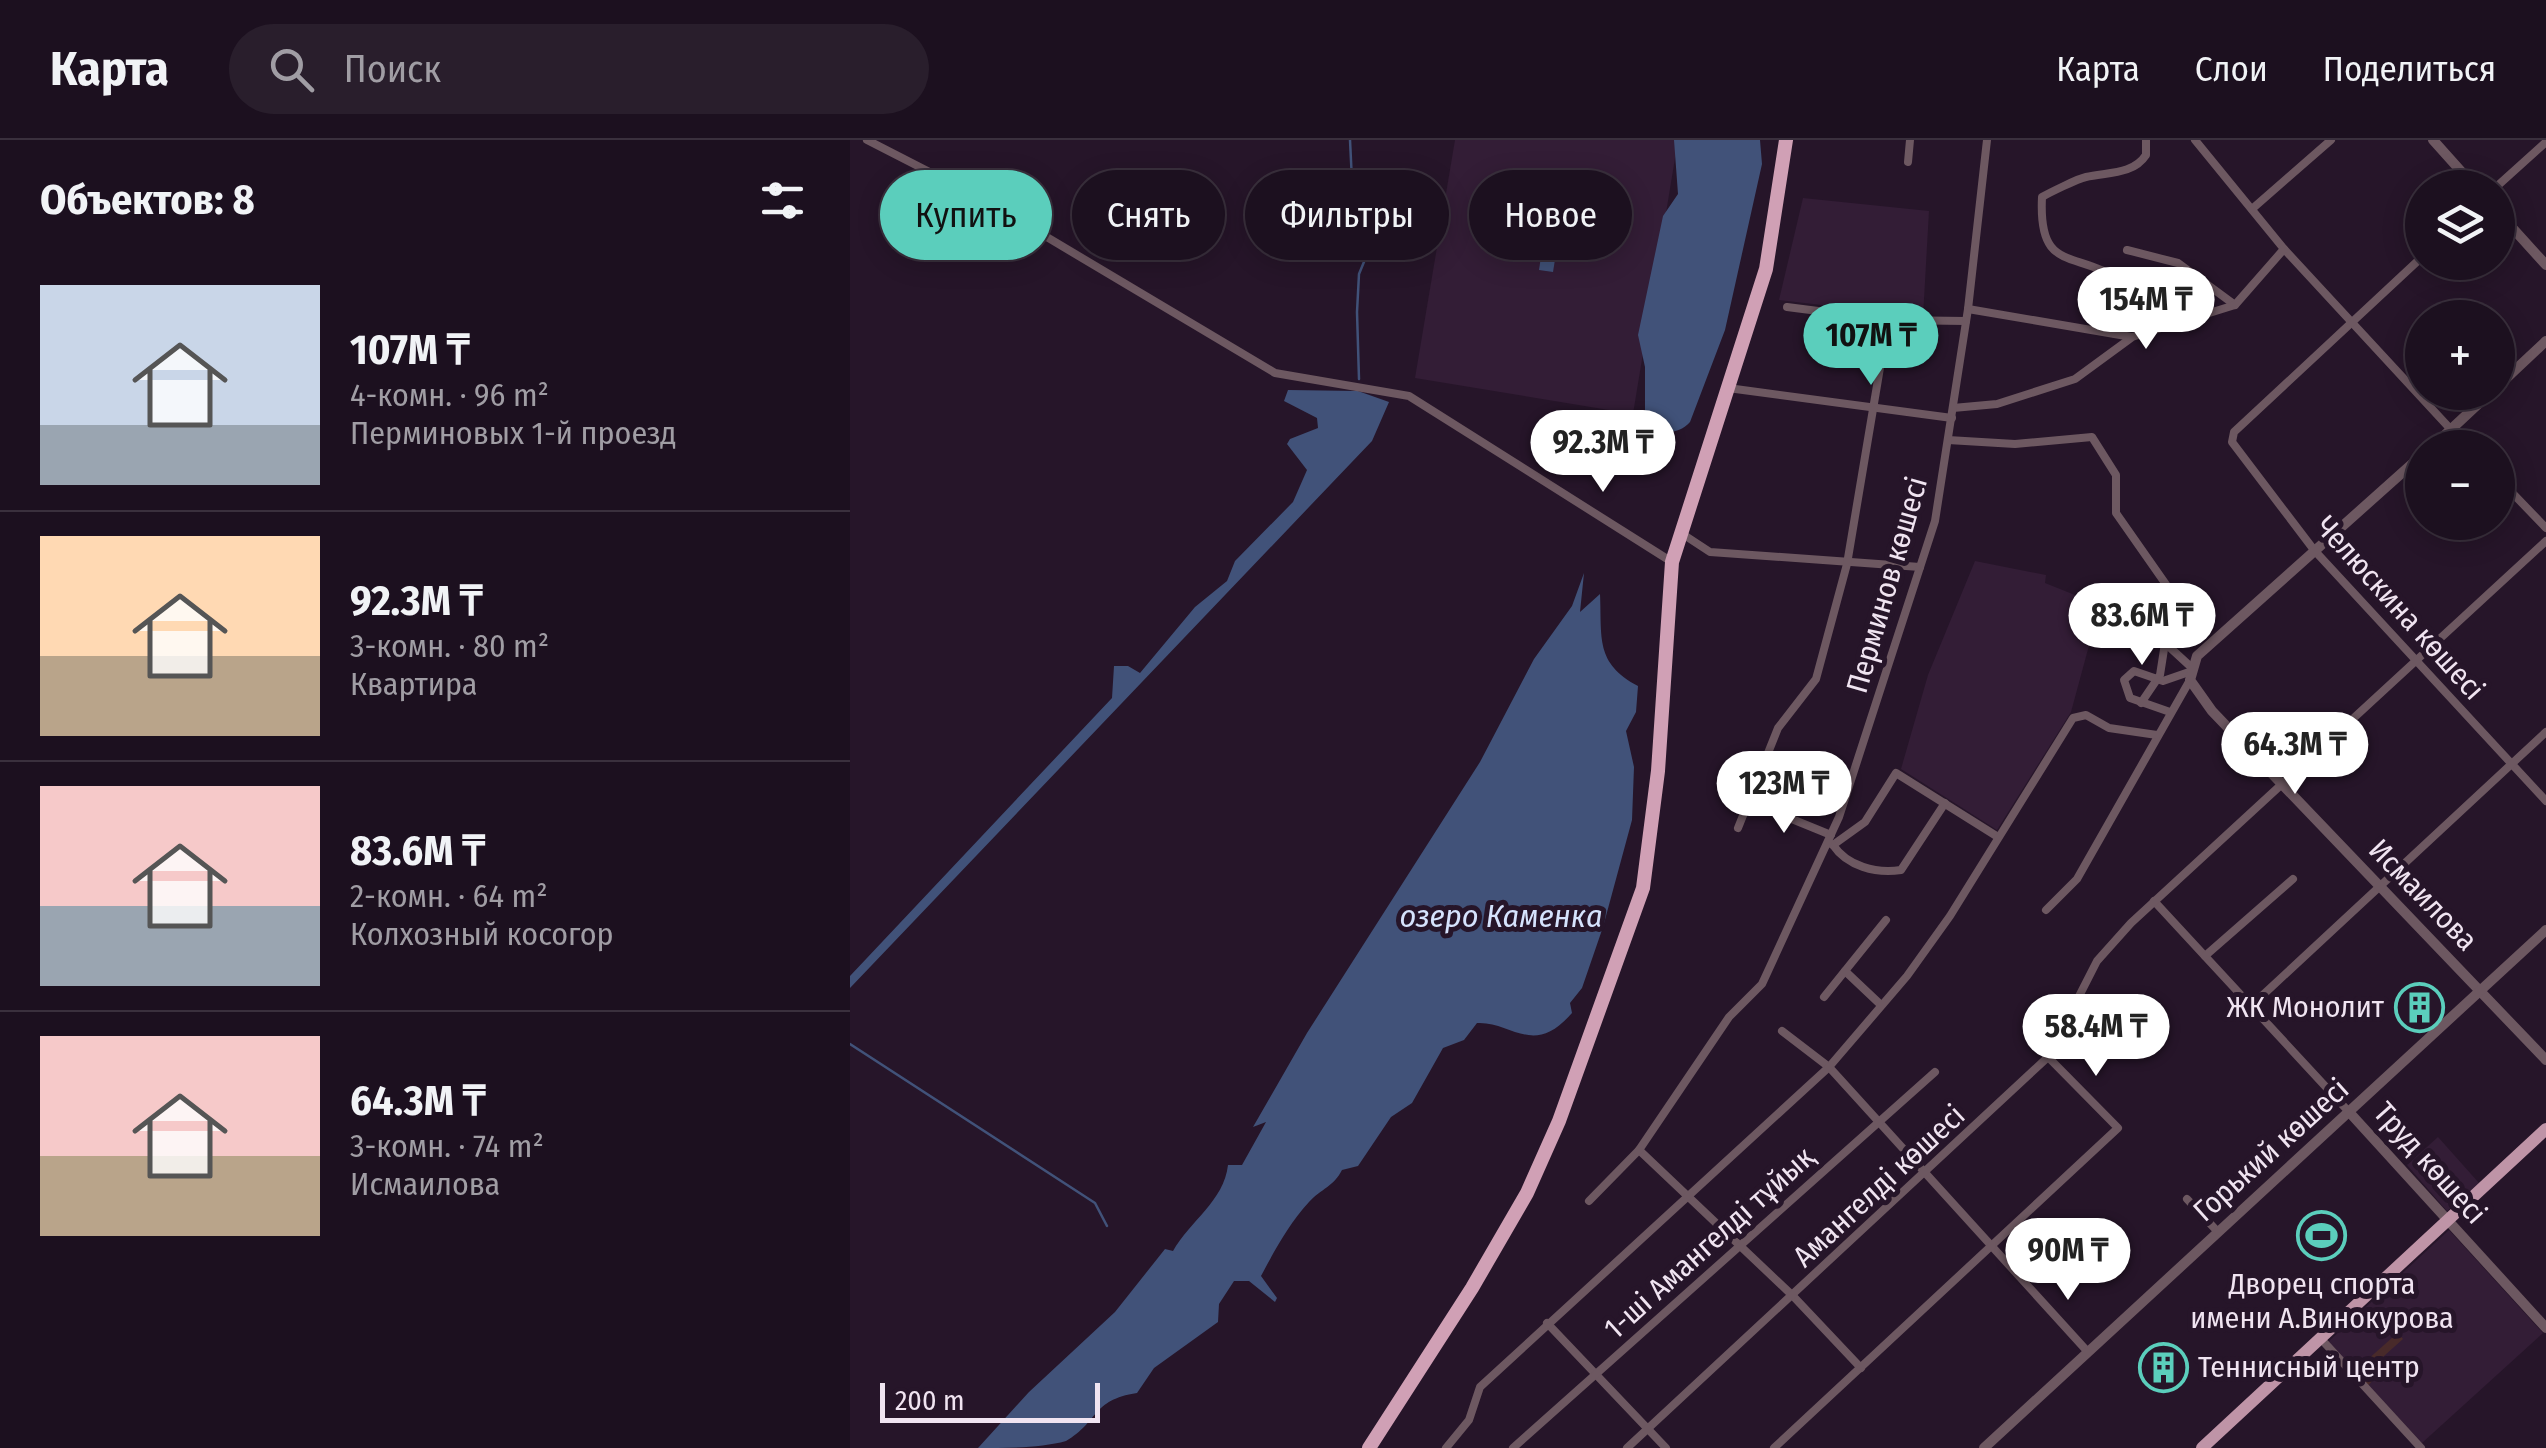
<!DOCTYPE html>
<html lang="ru">
<meta charset="utf-8">
<style>
body{margin:0;font-family:"Fira Sans Condensed",sans-serif;background:#291e2c;color:#f1f3f6;height:100vh;display:flex;flex-direction:column;font-size:38px;white-space:nowrap}
*{box-sizing:border-box;margin:0}
p{font-size:32px;color:#a09da4}
.icon{flex:none;width:55px;height:55px;fill:none;stroke:currentColor;stroke-width:2;stroke-linecap:round;stroke-linejoin:round}
.map{position:relative;flex:1;overflow:hidden}
.details{display:flex;flex-direction:column;background:#1c101f;width:850px}
.details>*{flex:none}
.hud{position:absolute;left:30px;top:30px;width:950px;height:90px;display:flex;gap:20px}
.controls{position:absolute;left:1555px;top:30px;display:grid;gap:20px}
.controls a{display:grid;place-items:center;width:110px;height:110px;border-radius:50%;background:#1c101f;box-shadow:0 5px 25px #0003,0 0 0 2px #3a303d;font-size:50px}
.scale{position:absolute;left:30px;bottom:25px;width:220px;box-sizing:border-box;padding-left:10px;border:5px solid #f0e4f1;border-top:0;font-size:28px;line-height:35px;white-space:nowrap;color:#f0e4f1;-webkit-text-stroke:8px #261529;paint-order:stroke}
.price{position:absolute;translate:-50% -85px;padding:0 22px;border-radius:35px;background:#fff;color:#222;font-size:32px;line-height:65px;filter:drop-shadow(0 2px 5px #0008)}
.price::after{content:'';position:absolute;left:50%;top:60px;width:30px;height:22px;margin-left:-15px;background:inherit;clip-path:polygon(0 0,100% 0,50% 100%)}
.price.selected{background:#5bcebc;color:#111}
ul{padding:0;list-style:none}
li{display:flex;align-items:center;gap:30px;height:250px;padding:0 40px}
li+li{border-top:2px solid #3a303d}
li span{display:grid;place-items:center;flex:none;width:280px;height:200px;border-radius:0px;color:#555}
li>.icon{margin-inline-start:auto}
span .icon{width:120px;height:120px;fill:#fffc;stroke-width:1}
li b{font-size:42px}
h2{display:flex;justify-content:space-between;align-items:center;height:120px;padding:0 40px;font-size:42px}
.tag{padding:0 35px;border-radius:45px;background:#1c101f;box-shadow:0 5px 25px #0003,0 0 0 2px #3a303d;font-size:35px;line-height:90px}
.tag.selected{background:#5bcebc;color:#111}
header{display:flex;align-items:center;gap:60px;box-sizing:border-box;height:140px;padding:0 50px;background:#1c101f;border-bottom:2px solid #3a303d}
header strong{font-size:48px}
nav{display:flex;gap:55px;margin-inline-start:auto;font-size:35px}
.search{width:700px;height:90px;background:#291e2c;display:flex;align-items:center;gap:25px;box-sizing:border-box;padding:0 35px;border-radius:55px;color:#a09da4;font-size:38px}
main{display:flex;flex:1;min-height:0}
.map>svg:first-child{display:block}
.built{fill:#331d36}
.green{fill:#482a2a}
.water{fill:#415279}
.lines{fill:none;stroke-linecap:round;stroke-linejoin:round}
.stream{stroke:#415279;stroke-width:2.5}
.minor{stroke:#6d5861;stroke-width:8}
.tertiary{stroke:#6d5861;stroke-width:10}
.primary{stroke:#bf94a7;stroke-width:12}
.trunk{stroke:#d0a0b5;stroke-width:14}
.labels{text-anchor:middle;dominant-baseline:central;stroke-width:10;stroke-linejoin:round;paint-order:stroke}
.street-label{font-size:30px;fill:#f0e4f1;stroke:#261529}
.poi-label{font-size:30px;fill:#f0e4f1;stroke:#261529;text-anchor:end}
.water-label{font-size:32px;font-style:italic;fill:#d6e3fd;stroke:#261529}
</style>
<header>
<strong>Карта</strong>
<div class="search"><svg class="icon" aria-label="search" viewBox="0 0 24 24"><circle cx="10" cy="10" r="6"/><path d="M15 15l6 6"/></svg>Поиск</div>
<nav><a>Карта</a><a>Слои</a><a>Поделиться</a></nav>
</header>
<main>
<section class="details">
<h2>Объектов: 8<svg class="icon" aria-label="filters" viewBox="0 0 24 24"><path d="M4 7h16M4 17h16"/><circle cx="9" cy="7" r="2"/><circle cx="15" cy="17" r="2"/></svg></h2>
<ul>
<li><span style="background:linear-gradient(#c9d6e8 70%,#9aa5b1 0)"><svg class="icon" aria-label="home" viewBox="0 0 24 24"><path d="M3 11l9-7 9 7M6 9v11h12V9"/></svg></span><div><b>107M ₸</b><p>4-комн. · 96 m²</p><p>Перминовых 1-й проезд</p></div></li>
<li><span style="background:linear-gradient(#ffd9b3 60%,#b9a48a 0)"><svg class="icon" aria-label="home" viewBox="0 0 24 24"><path d="M3 11l9-7 9 7M6 9v11h12V9"/></svg></span><div><b>92.3M ₸</b><p>3-комн. · 80 m²</p><p>Квартира</p></div></li>
<li><span style="background:linear-gradient(#f6c9c9 60%,#9aa5b1 0)"><svg class="icon" aria-label="home" viewBox="0 0 24 24"><path d="M3 11l9-7 9 7M6 9v11h12V9"/></svg></span><div><b>83.6M ₸</b><p>2-комн. · 64 m²</p><p>Колхозный косогор</p></div></li>
<li><span style="background:linear-gradient(#f6c9c9 60%,#b9a48a 0)"><svg class="icon" aria-label="home" viewBox="0 0 24 24"><path d="M3 11l9-7 9 7M6 9v11h12V9"/></svg></span><div><b>64.3M ₸</b><p>3-комн. · 74 m²</p><p>Исмаилова</p></div></li>
</ul>
</section>
<div class="map">
<svg width="1696" height="1308" viewBox="0 0 1696 1308">
<rect width="100%" height="100%" fill="#261529"/>
<g class="built">
<polygon points="605,0 828,0 783,274 565,238"/>
<polygon points="953,58 1079,71 1073,177 929,160"/>
<polygon points="1125,421 1196,435 1195,443 1250,465 1221,572 1147,690 1051,629 1078,535"/>
<polygon points="1588,997 1629,1043 1597,1071 1557,1025"/>
<polygon points="1599,1090 1693,1193 1572,1303 1478,1202"/>
</g>
<polygon class="green" points="1526,1167 1553,1199 1515,1233 1522,1241 1518,1246 1507,1229 1543,1197 1535,1183 1518,1173"/>
<g class="water">
<path d="M824,0h86l2,24 -37,166 -35,92c-14,15 -32,12 -45,-2v-53l-7,-32 25,-119 15,-22z"/>
<polygon points="704,30 719,33 703,132 689,130"/>
<polygon points="438,250 508,251 539,262 522,301 0,848 0,836 262,558 264,526 278,526 290,533 345,467 377,441 385,421 443,362 457,330 437,304 440,299 468,288 467,278 434,261"/>
<path d="M734,433l-4,39 20,-18c2,44 -5,69 38,92l-2,26 -10,19 8,36 -2,53 -29,107 -21,61 -12,15 2,10c-39,45 -60,8 -95,10l-13,17 -21,8 -31,55 -21,14 -33,49 -16,4c-8,16 -21,19 -33,32 -21,23 -34,48 -48,74l16,22 -2,4 -26,-21h-15l-15,23 -1,18 -64,46 -17,25c-46,7 -38,29 -71,48 -24,7 -61,7 -88,7l51,-56 86,-80 50,-63 8,2c17,-30 51,-50 55,-86h14l24,-43 -13,5 54,-94 173,-271 54,-103 38,-53z"/>
</g>
<g class="lines">
<g class="stream">
<polyline points="500,0 502,41 516,117 509,134 507,172 509,239"/>
<polyline points="0,904 245,1063 257,1086"/>
</g>
<g class="minor">
<polyline points="17,0 138,62 425,233 559,256 822,422"/>
<polyline points="1345,0 1434,109 1618,308"/>
<polyline points="1058,22 1060,0"/>
<polyline points="1645,48 1696,2"/>
<polyline points="1402,69 1481,0"/>
<polyline points="1277,110 1328,123 1385,165"/>
<polyline points="1572,117 1384,292 1382,302 1464,410 1696,661"/>
<polyline points="937,167 1038,180 1116,181"/>
<polyline points="1118,169 1282,197 1385,165 1434,109"/>
<path d="M1265,194l12,-36 -1,-13c-48,-38 -88,-8 -84,-88 7,-4 35,-18 44,-20 21,-5 47,-2 60,-22v-15"/>
<polyline points="878,248 1102,278"/>
<polyline points="1103,268 1147,264 1225,239 1281,198"/>
<polyline points="1098,300 1165,304 1242,297 1266,335 1266,373 1322,453 1315,503 1341,527"/>
<polyline points="1648,338 1696,388"/>
<polyline points="831,393 860,412 1070,427"/>
<polyline points="1291,563 1310,535 1315,503"/>
<polyline points="1320,572 1280,558 1274,540 1284,531 1313,541 1339,532"/>
<polyline points="900,662 981,695"/>
<polyline points="888,688 928,588 966,539 997,424 1038,180"/>
<polyline points="978,702 983,705 1015,682 1046,633 1148,697"/>
<path d="M983,705c14,21 43,29 68,25l44,-67"/>
<polyline points="1304,761 1500,973"/>
<polyline points="1196,770 1227,739 1340,540"/>
<polyline points="1355,816 1443,739"/>
<polyline points="995,831 1031,865"/>
<polyline points="974,857 1036,780"/>
<polyline points="1401,866 1696,592"/>
<polyline points="932,891 979,927 1237,1211"/>
<polyline points="789,1010 943,1156 1011,1228"/>
<polyline points="1337,1059 1368,1092"/>
<polyline points="739,1061 789,1010 879,877 912,844 989,677 1085,381 1118,169 1137,0"/>
<polyline points="697,1183 816,1308"/>
<polyline points="1472,1200 1571,1308"/>
<polyline points="596,1308 619,1280 630,1247 979,927 1057,836 1100,776 1223,578 1236,575 1259,588 1307,595"/>
<polyline points="663,1308 1085,932"/>
<polyline points="777,1308 1198,917 1247,821 1281,783 1696,401"/>
<polyline points="924,1308 1268,988 1198,917"/>
</g>
<g class="tertiary">
<polyline points="1583,0 1626,48"/>
<polyline points="1648,72 1696,125"/>
<polyline points="1648,246 1696,201"/>
<polyline points="1581,308 1641,252"/>
<polyline points="1572,315 1347,516 1340,540 1362,571 1696,920"/>
<polyline points="1500,973 1696,1188"/>
<polyline points="1134,1308 1696,790"/>
</g>
<polyline class="primary" points="1352,1308 1696,989"/>
<polyline class="trunk" points="519,1308 622,1148 677,1053 709,981 793,748 808,631 822,422 916,129 936,0"/>
</g>
<defs>
<symbol id="building-ring" viewBox="-11 -11 22 22"><circle r="9.5" fill="#261529" stroke="#5bcebc" stroke-width="1.5"/><path d="M-4-6H4V6H1V3H-1V6H-4ZM-2.5-4.3h1.7v1.8h-1.7ZM.8-4.3h1.7v1.8H.8ZM-2.5-1h1.7V.8h-1.7ZM.8-1h1.7V.8H.8Z" fill="#5bcebc"/></symbol>
<symbol id="stadium-ring" viewBox="-11 -11 22 22"><circle r="9.5" fill="#261529" stroke="#5bcebc" stroke-width="1.5"/><path d="M0-5a6.5 5 0 1 0 0 10a6.5 5 0 1 0 0-10ZM-3.5-1.8h7v3.6h-7Z" fill="#5bcebc"/></symbol>
</defs>
<g fill-rule="evenodd">
<use href="#building-ring" x="1542" y="840" width="55" height="55"/>
<use href="#stadium-ring" x="1444" y="1068" width="55" height="55"/>
<use href="#building-ring" x="1286" y="1200" width="55" height="55"/>
</g>
<g class="labels">
<g class="street-label">
<text transform="translate(1037 445) rotate(-74)">Перминов көшесі</text>
<text transform="translate(1550 468) rotate(48)">Челюскина көшесі</text>
<text transform="translate(1573 755) rotate(46)">Исмаилова</text>
<text transform="translate(1421 1010) rotate(-42)">Горький көшесі</text>
<text transform="translate(1580 1023) rotate(48)">Труд көшесі</text>
<text transform="translate(1029 1046) rotate(-43)">Амангелді көшесі</text>
<text transform="translate(859 1103) rotate(-42)">1-ші Амангелді тұйық</text>
</g>
<g class="poi-label">
<text x="1534" y="867">ЖК Монолит</text>
<text x="1472" y="1144" text-anchor="middle">Дворец спорта<tspan x="1472" dy="34">имени А.Винокурова</tspan></text>
<text x="1348" y="1227" text-anchor="start">Теннисный центр</text>
</g>
<g class="water-label">
<text x="651" y="776">озеро Каменка</text>
</g>
</g>
</svg>
<div class="controls">
<a><svg class="icon" aria-label="layers" viewBox="0 0 24 24"><path d="M12 4l9 5-9 5-9-5zM3 14l9 5 9-5"/></svg></a>
<a>+</a>
<a>−</a>
</div>
<div class="scale">200 m</div>
<b class="price" style="left:1296px;top:212px">154M ₸</b>
<b class="price selected" style="left:1021px;top:248px">107M ₸</b>
<b class="price" style="left:753px;top:355px">92.3M ₸</b>
<b class="price" style="left:1292px;top:528px">83.6M ₸</b>
<b class="price" style="left:1445px;top:657px">64.3M ₸</b>
<b class="price" style="left:934px;top:696px">123M ₸</b>
<b class="price" style="left:1246px;top:939px">58.4M ₸</b>
<b class="price" style="left:1218px;top:1163px">90M ₸</b>
<div class="hud">
<a class="tag selected">Купить</a>
<a class="tag">Снять</a>
<a class="tag">Фильтры</a>
<a class="tag">Новое</a>
</div>
</div>
</main>
